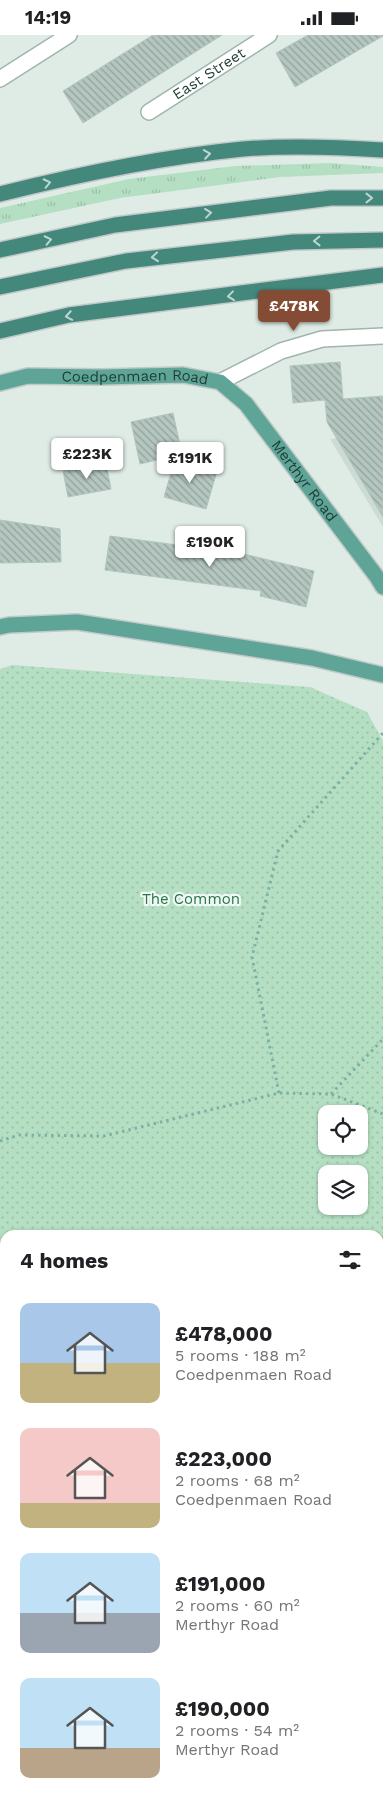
<!DOCTYPE html>
<meta charset="utf-8">
<style>
body{margin:0;font-family:"Work Sans",sans-serif;background:#f2f2f2;color:#202124;height:100vh;display:flex;flex-direction:column;font-size:19px;white-space:nowrap}
*{box-sizing:border-box;margin:0}
p{font-size:16px;color:#757577}
.icon{flex:none;width:28px;height:28px;fill:none;stroke:currentColor;stroke-width:2;stroke-linecap:round;stroke-linejoin:round}
.map{position:relative;flex:1;overflow:hidden}
.side{position:absolute;left:0px;top:1195px;width:384px;height:571px;display:flex;flex-direction:column;background:#fff;border-radius:15px 15px 0 0;box-shadow:0 1px 4px #0004}
.side>*{flex:none}
.tools{position:absolute;left:318px;top:1070px;display:grid;gap:10px}
.tools a{display:grid;place-items:center;width:50px;height:50px;border-radius:10px;background:#fff;box-shadow:0 1px 4px #0004;font-size:25px}
.price{position:absolute;translate:-50% -42px;padding:0 11px;border-radius:5px;background:#fff;color:#222;font-size:16px;line-height:32px;filter:drop-shadow(0 1px 2px #0008)}
.price::after{content:'';position:absolute;left:50%;top:30px;width:15px;height:11px;margin-left:-8px;background:inherit;clip-path:polygon(0 0,100% 0,50% 100%)}
.price.selected{background:#844b35;color:#fff}
ul{padding:0;list-style:none}
li{display:flex;align-items:center;gap:15px;height:125px;padding:0 20px}
li span{display:grid;place-items:center;flex:none;width:140px;height:100px;border-radius:10px;color:#555}
li>.icon{margin-inline-start:auto}
span .icon{width:60px;height:60px;fill:#fffc;stroke-width:1}
li b{font-size:21px}
h2{display:flex;justify-content:space-between;align-items:center;height:60px;padding:0 20px;font-size:21px}
.status{display:flex;justify-content:space-between;align-items:center;height:35px;padding:0 25px;background:#fff;direction:ltr}
.status svg{height:14px;fill:currentColor}
.map>svg:first-child{display:block}
.built{fill:#cddbd5}
.grass{fill:url(#grass-tufts)}
.park{fill:url(#park-dots);fill-rule:evenodd}
.building{fill:url(#building-back-hatch);stroke:#b0c6be}
.lines{fill:none;stroke-linecap:round;stroke-linejoin:round}
.service-casing{stroke:#a1b4ae;stroke-width:18}
.minor-casing{stroke:#a1b4ae;stroke-width:18}
.primary-casing{stroke:#c0c9c7;stroke-width:18}
.trunk-casing{stroke:#c0c9c7;stroke-width:18}
.path{stroke:#7cb2a4;stroke-width:3;stroke-dasharray:2.5 4;stroke-linecap:butt}
.service{stroke:#fff;stroke-width:15}
.minor{stroke:#fff;stroke-width:15}
.primary{stroke:#5fa597;stroke-width:15}
.trunk{stroke:#44887c;stroke-width:15}
.oneway{stroke:#bcd6d0}
.labels{text-anchor:middle;dominant-baseline:central;stroke-width:4.5;stroke-linejoin:round;paint-order:stroke}
.street-label{font-size:15px;fill:#1e3d36;stroke:#eff8f4}
.park-label{font-size:15px;fill:#257749;stroke:#eff8f4}
</style>
<div class="status"><b>14:19</b><svg viewBox="0 0 49 12"><path d="M0 12V9h3v3zM5 12V6h3v6zM10 12V3h3v9zM15 12V0h3v12zM26 1h20v11H26zM47 4h2v5h-2z"/></svg></div>
<div class="map">
<svg width="383" height="1766" viewBox="0 0 383 1766">
<defs>
<pattern id="grass-tufts" width="24" height="20" patternUnits="userSpaceOnUse" patternTransform="scale(1.25)"><rect width="24" height="20" fill="#b5dfc2"/><path d="M3 7l-1-3M5 7V3M7 7l1-3M15 17l-1-3M17 17v-4M19 17l1-3" fill="none" stroke="#9bc0a7"/></pattern>
<pattern id="park-dots" width="8" height="8" patternUnits="userSpaceOnUse" patternTransform="scale(1.25)"><rect width="8" height="8" fill="#b5dfc2"/><path d="M2 2h.1M6 6h.1" fill="none" stroke="#9bc0a7" stroke-width="1.8" stroke-linecap="round"/></pattern>
<pattern id="building-back-hatch" width="6" height="6" patternUnits="userSpaceOnUse" patternTransform="scale(1.25)"><rect width="6" height="6" fill="#b4c6bf"/><path d="M-1 5l2 2M0 0l6 6M5-1l2 2" fill="none" stroke="#92a29c"/></pattern>
</defs>
<rect width="100%" height="100%" fill="#dfece6"/>
<polygon class="built" points="383,397 383,492 330,404"/>
<polygon class="grass" points="330,128 383,132 383,138 280,142 120,163 0,189 0,173 129,144 235,131"/>
<path class="park" d="M12,630l298,22 57,25 16,29v1060h-383v-1132zM326,1079h33v32h-33zM326,1139h33v32h-33zM5,1200h374v561h-374z"/>
<g class="building">
<polygon points="153,0 222,0 83,88 63,56"/>
<polygon points="308,0 383,0 383,1 295,52 276,18"/>
<polygon points="340,327 343,364 383,361 383,482 327,387 325,365 293,368 290,331"/>
<polygon points="173,378 182,419 140,429 131,387"/>
<polygon points="175,424 217,436 206,474 164,462"/>
<polygon points="106,428 111,454 68,462 63,436"/>
<polygon points="0,485 60,494 61,527 0,528"/>
<polygon points="110,501 244,519 314,536 306,572 260,561 261,556 105,535"/>
</g>
<g class="lines">
<defs>
<polyline id="service" points="0,44 69,0"/>
<g id="minor">
<path id="s1" d="M149,77l120,-77"/>
<polyline points="220,347 281,316 322,304 383,301"/>
</g>
<g id="primary">
<path id="s2" d="M0,348l28,-7 74,1 81,-2 37,7 26,22 131,173 6,10"/>
<polyline points="0,592 9,590 77,587 312,623 383,640"/>
</g>
<g id="trunk">
<path d="M0,159c80,-20 161,-37 243,-45 46,-4 94,-2 140,1"/>
<polyline points="0,215 115,190 331,163 383,163"/>
<polyline points="0,252 126,226 293,207 383,205"/>
<polyline points="0,296 69,280 383,240"/>
</g>
</defs>
<use href="#service" class="service-casing"/>
<use href="#minor" class="minor-casing"/>
<use href="#primary" class="primary-casing"/>
<use href="#trunk" class="trunk-casing"/>
<g class="path">
<polyline points="279,1058 252,922 278,816 383,698"/>
<polyline points="331,1059 383,1004"/>
<polyline points="0,1106 19,1100 104,1101 279,1058 331,1059 383,1079"/>
<polyline points="0,1292 5,1297"/>
<polyline points="0,1471 5,1463"/>
<polyline points="0,1570 5,1574"/>
<polyline points="160,1761 160,1766"/>
</g>
<use href="#service" class="service"/>
<use href="#minor" class="minor"/>
<use href="#primary" class="primary"/>
<use href="#trunk" class="trunk"/>
</g>
<defs><path id="oneway-chevron" d="M-2-3.5L2.5 0L-2 3.5" fill="none" stroke-width="1.6" stroke-linecap="round" stroke-linejoin="round" transform="scale(1.25)"/></defs>
<g class="oneway">
<use href="#oneway-chevron" transform="translate(207 119) rotate(-8)"/>
<use href="#oneway-chevron" transform="translate(47 148) rotate(-12)"/>
<use href="#oneway-chevron" transform="translate(369 163)"/>
<use href="#oneway-chevron" transform="translate(208 178) rotate(-7)"/>
<use href="#oneway-chevron" transform="translate(48 205) rotate(-12)"/>
<use href="#oneway-chevron" transform="translate(317 206) rotate(179)"/>
<use href="#oneway-chevron" transform="translate(155 222) rotate(174)"/>
<use href="#oneway-chevron" transform="translate(231 261) rotate(173)"/>
<use href="#oneway-chevron" transform="translate(69 281) rotate(170)"/>
</g>
<g class="labels">
<g class="street-label">
<text stroke="none"><textPath href="#s1" startOffset="71">East Street</textPath></text>
<text stroke="none"><textPath href="#s2" startOffset="136">Coedpenmaen Road</textPath></text>
<text stroke="none"><textPath href="#s2" startOffset="352">Merthyr Road</textPath></text>
</g>
<g class="park-label">
<text x="191" y="864">The Common</text>
</g>
</g>
</svg>
<div class="tools">
<a><svg class="icon" aria-label="locate" viewBox="0 0 24 24"><circle cx="12" cy="12" r="6"/><path d="M12 2v4M12 18v4M2 12h4M18 12h4"/></svg></a>
<a><svg class="icon" aria-label="layers" viewBox="0 0 24 24"><path d="M12 4l9 5-9 5-9-5zM3 14l9 5 9-5"/></svg></a>
</div>
<b class="price selected" style="left:294px;top:297px">£478K</b>
<b class="price" style="left:87px;top:445px">£223K</b>
<b class="price" style="left:190px;top:449px">£191K</b>
<b class="price" style="left:210px;top:533px">£190K</b>
<section class="side">
<h2>4 homes<svg class="icon" aria-label="filters" viewBox="0 0 24 24"><path d="M4 7h16M4 17h16"/><circle cx="9" cy="7" r="2"/><circle cx="15" cy="17" r="2"/></svg></h2>
<ul>
<li><span style="background:linear-gradient(#a9c7e8 60%,#c2b280 0)"><svg class="icon" aria-label="home" viewBox="0 0 24 24"><path d="M3 11l9-7 9 7M6 9v11h12V9"/></svg></span><div><b>£478,000</b><p>5 rooms · 188 m²</p><p>Coedpenmaen Road</p></div></li>
<li><span style="background:linear-gradient(#f6c9c9 75%,#c2b280 0)"><svg class="icon" aria-label="home" viewBox="0 0 24 24"><path d="M3 11l9-7 9 7M6 9v11h12V9"/></svg></span><div><b>£223,000</b><p>2 rooms · 68 m²</p><p>Coedpenmaen Road</p></div></li>
<li><span style="background:linear-gradient(#bfe0f5 60%,#9aa5b1 0)"><svg class="icon" aria-label="home" viewBox="0 0 24 24"><path d="M3 11l9-7 9 7M6 9v11h12V9"/></svg></span><div><b>£191,000</b><p>2 rooms · 60 m²</p><p>Merthyr Road</p></div></li>
<li><span style="background:linear-gradient(#bfe0f5 70%,#b9a48a 0)"><svg class="icon" aria-label="home" viewBox="0 0 24 24"><path d="M3 11l9-7 9 7M6 9v11h12V9"/></svg></span><div><b>£190,000</b><p>2 rooms · 54 m²</p><p>Merthyr Road</p></div></li>
</ul>
</section>
</div>
